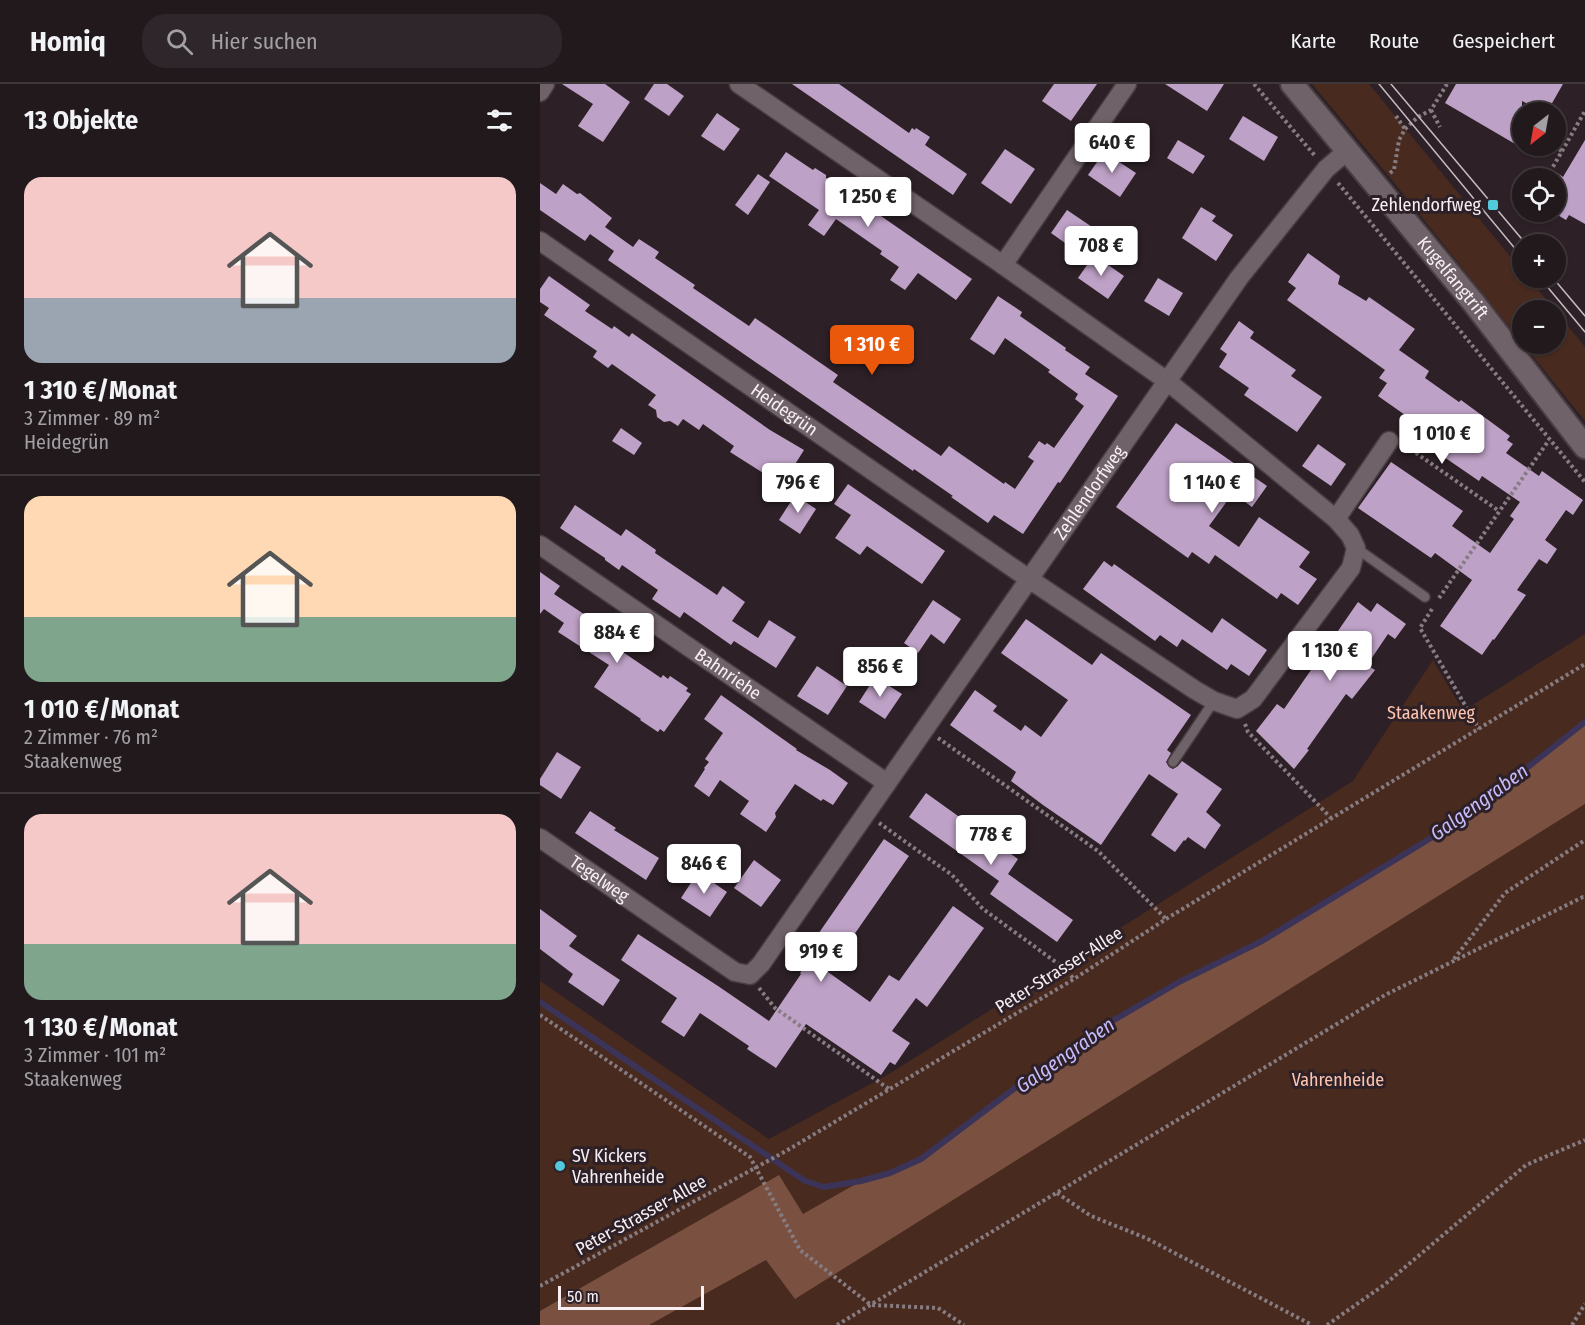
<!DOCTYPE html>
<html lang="de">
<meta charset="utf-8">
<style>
body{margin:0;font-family:"Fira Sans Condensed",sans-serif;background:#2e262a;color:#f1f3f6;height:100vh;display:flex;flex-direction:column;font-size:22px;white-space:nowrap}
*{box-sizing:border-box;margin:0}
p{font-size:20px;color:#a2a0a4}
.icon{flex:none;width:33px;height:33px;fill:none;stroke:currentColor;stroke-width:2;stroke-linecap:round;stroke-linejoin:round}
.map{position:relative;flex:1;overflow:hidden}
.sheet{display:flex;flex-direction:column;background:#22191d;width:540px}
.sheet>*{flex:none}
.needle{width:39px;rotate:211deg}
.tools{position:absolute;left:972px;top:18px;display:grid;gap:12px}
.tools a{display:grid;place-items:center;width:54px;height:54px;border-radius:50%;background:#22191d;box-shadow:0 2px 4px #0004,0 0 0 2px #3f383b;font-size:30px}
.scale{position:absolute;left:18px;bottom:15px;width:146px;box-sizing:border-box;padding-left:6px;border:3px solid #f7eff3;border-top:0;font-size:16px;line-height:21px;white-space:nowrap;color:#f7eff3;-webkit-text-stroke:4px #2d2127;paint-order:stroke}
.price{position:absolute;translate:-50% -51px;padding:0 14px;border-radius:6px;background:#fff;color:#222;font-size:20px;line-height:39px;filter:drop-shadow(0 2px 3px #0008)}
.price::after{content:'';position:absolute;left:50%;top:36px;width:18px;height:14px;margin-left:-9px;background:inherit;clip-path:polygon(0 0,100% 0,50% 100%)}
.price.on{background:#ea580c;color:#fff}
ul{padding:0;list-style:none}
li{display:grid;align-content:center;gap:12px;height:318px;padding:0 24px}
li+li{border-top:2px solid #3f383b}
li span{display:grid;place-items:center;height:186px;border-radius:18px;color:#555}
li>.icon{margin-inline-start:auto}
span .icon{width:108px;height:108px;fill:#fffc;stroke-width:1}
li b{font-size:26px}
h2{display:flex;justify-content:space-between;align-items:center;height:72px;padding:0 24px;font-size:26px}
header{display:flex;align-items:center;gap:36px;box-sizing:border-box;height:84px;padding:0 30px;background:#22191d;border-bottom:2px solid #3f383b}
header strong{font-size:28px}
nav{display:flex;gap:33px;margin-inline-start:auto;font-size:21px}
.search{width:420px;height:54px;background:#2e262a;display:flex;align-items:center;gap:15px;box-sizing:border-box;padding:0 21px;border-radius:24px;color:#a2a0a4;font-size:22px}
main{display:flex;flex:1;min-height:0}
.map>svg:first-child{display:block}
.green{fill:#482a1f}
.forest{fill:#7a5141}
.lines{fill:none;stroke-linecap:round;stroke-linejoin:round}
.stream{stroke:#3b3458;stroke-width:6}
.building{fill:#bea1c6}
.service-casing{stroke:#473d42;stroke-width:12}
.minor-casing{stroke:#473d42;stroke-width:21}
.tertiary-casing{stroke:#473d42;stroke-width:26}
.path{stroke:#867c81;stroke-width:4;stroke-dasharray:3 3;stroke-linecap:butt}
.service{stroke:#706269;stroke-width:9}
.minor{stroke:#706269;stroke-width:18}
.tertiary{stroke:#706269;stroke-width:22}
.tram{stroke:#c5bcc1;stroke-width:1.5}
.poi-dot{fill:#53cadc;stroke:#2d2127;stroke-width:2}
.labels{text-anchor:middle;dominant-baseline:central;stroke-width:6;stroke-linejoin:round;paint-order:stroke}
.poi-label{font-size:18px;fill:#f7eff3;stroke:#2d2127;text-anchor:end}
.street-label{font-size:18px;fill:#f7eff3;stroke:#2d2127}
.park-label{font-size:18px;fill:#fec4ae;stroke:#2d2127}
.water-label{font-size:20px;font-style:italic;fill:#c5bbfd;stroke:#2d2127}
</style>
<header>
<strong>Homiq</strong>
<div class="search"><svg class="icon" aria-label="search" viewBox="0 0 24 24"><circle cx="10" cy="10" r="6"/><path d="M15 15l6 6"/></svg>Hier suchen</div>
<nav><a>Karte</a><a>Route</a><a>Gespeichert</a></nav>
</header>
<main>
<section class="sheet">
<h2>13 Objekte<svg class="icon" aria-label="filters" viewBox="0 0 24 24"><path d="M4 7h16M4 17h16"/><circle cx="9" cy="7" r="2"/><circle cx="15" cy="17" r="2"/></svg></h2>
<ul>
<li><span style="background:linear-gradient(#f6c9c9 65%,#9aa5b1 0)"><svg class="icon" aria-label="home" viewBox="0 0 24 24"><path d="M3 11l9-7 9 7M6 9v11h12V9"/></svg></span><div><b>1 310 €/Monat</b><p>3 Zimmer · 89 m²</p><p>Heidegrün</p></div></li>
<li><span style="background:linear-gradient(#ffd9b3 65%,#7fa58c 0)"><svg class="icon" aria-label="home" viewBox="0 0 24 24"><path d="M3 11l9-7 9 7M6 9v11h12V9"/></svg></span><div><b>1 010 €/Monat</b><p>2 Zimmer · 76 m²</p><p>Staakenweg</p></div></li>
<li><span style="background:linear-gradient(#f6c9c9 70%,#7fa58c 0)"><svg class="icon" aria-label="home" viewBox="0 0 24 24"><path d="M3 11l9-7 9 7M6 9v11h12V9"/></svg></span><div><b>1 130 €/Monat</b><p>3 Zimmer · 101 m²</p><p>Staakenweg</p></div></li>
</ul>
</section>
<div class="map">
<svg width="1045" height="1241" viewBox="0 0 1045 1241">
<rect width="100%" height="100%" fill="#2d2127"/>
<g class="green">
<polygon points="772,0 829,0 982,187 982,194 988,194 1015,226 982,226 982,259 848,91"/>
<polygon points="1016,227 1045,263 1045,337 983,260 1016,260"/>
<polygon points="1045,550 1045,1241 0,1241 0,897 229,1055 349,990 813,697 893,576 923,627"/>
</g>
<polygon class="forest" points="1045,638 1045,720 255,1215 226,1176 109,1241 0,1241 0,1227 239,1091 263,1130 321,1097 350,1089 381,1075 503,983 574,936 639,898 722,857 904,746 993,679"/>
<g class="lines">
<polyline class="stream" points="0,918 265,1097 284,1103 321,1097 350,1089 381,1075 503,983 574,936 639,898 722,857 904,746 993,679 1045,638"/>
</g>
<g class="building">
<polygon points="22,0 65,0 90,18 63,58 38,42 53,20"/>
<polygon points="114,0 127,0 144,12 129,32 104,15"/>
<polygon points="252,0 299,0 369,49 372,44 375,46 376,44 390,53 385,61 427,90 413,111"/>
<polygon points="514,0 557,0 531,37 502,17"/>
<polygon points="625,0 684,0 667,27"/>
<polygon points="916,0 1023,0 1007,28 1003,28 982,17 982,64 905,19"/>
<polygon points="177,29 200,45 184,67 161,52"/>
<polygon points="703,32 738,53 724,77 689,55"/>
<polygon points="638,56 665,72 653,90 627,74"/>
<polygon points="1045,56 1045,140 1029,131 1026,136 1016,130 1016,88 1023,93"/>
<polygon points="465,65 495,85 471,120 441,99"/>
<polygon points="246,68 273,86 275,84 286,91 286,94 432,195 416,216 378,189 365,206 350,196 359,183 340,170 342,167 296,135 284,152 268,141 279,126 229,92"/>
<polygon points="564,68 596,89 580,113 548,91"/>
<polygon points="218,90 230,98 208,131 195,121"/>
<polygon points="0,99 16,110 23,100 37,110 40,109 72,134 65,143 93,163 99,155 119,168 115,174 155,201 153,204 209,242 215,234 298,291 293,298 401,372 409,362 464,400 465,398 475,405 494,377 488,373 499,357 505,361 507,359 514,364 544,322 535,315 538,310 508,288 510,286 465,254 454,271 430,255 458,212 482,228 480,232 526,264 525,266 550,283 545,290 578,312 520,399 518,398 483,450 454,431 448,439 411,413 413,412 374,385 373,387 68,176 74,167 50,150 45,157 0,126"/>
<polygon points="661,123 676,132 672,137 693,151 676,177 642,154"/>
<polygon points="527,126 558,147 542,171 511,149"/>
<polygon points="768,169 800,192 798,200 826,217 829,213 875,245 859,266 889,287 885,294 919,318 921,316 970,352 967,356 973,360 966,369 999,392 1002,387 1043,416 1033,431 1026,426 1005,456 1017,465 1007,480 999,475 977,506 986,511 954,556 953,555 942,571 900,542 932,496 895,469 891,474 818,424 851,378 923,427 912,442 950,469 974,435 970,432 980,418 942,392 939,397 888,362 895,352 838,312 847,299 839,294 845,286 747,216 756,204 748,198"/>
<polygon points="554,171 584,192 568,215 538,194"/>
<polygon points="9,192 50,221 45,227 72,245 74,242 89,253 92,249 230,346 264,366 242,401 190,368 194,362 163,340 159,346 143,335 138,342 130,337 124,338 117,333 116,326 108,321 116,311 72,280 68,284 53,273 57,267 4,231 9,224 0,218 0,205"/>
<polygon points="618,194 643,209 629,232 604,217"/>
<polygon points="699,237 714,248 710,254 756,286 751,292 782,313 757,348 704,311 709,304 679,283 687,270 680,265"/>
<polygon points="636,339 727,402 712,423 693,409 669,442 699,463 719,433 770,468 759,483 777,495 758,521 741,509 737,515 675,471 669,480 652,468 648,474 576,423"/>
<polygon points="81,344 102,359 94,371 72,357"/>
<polygon points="778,360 806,380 791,402 762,382"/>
<polygon points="308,400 405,467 382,500 327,462 320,471 295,454 311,431 294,420"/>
<polygon points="255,411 276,425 260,450 239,436"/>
<polygon points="35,421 81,452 86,445 116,466 115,469 177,511 183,502 205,518 192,537 218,554 229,536 256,553 236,584 194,557 191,561 144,528 140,534 112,515 118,506 82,481 79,486 65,476 65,474 20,444"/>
<polygon points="564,477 572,483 574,480 672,549 682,534 727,566 709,592 691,580 687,586 642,555 637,563 620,551 615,557 543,505"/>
<polygon points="0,488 20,502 14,510 66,545 71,537 88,549 77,564 121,594 123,591 128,595 130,592 148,604 146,607 151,610 124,648 120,645 118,648 100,636 101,635 54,603 69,581 18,548 24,539 4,525 0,530"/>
<polygon points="393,516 421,535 404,560 391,550 378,569 364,559"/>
<polygon points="818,518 831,528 837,519 866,540 855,555 848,550 827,581 835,586 812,615 806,610 767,665 769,666 754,685 716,647 737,620 744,625"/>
<polygon points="486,535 552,581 561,569 651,631 627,666 631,669 626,678 629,683 633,685 638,682 642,677 682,705 666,728 681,741 665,765 648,753 645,757 644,756 635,768 611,751 638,710 609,690 561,761 503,721 471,697 476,688 410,641 435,606 457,622 453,627 481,647 485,641 501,653 528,616 461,569"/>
<polygon points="277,582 307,602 288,631 257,612"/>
<polygon points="335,593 362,610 345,635 319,618"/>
<polygon points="181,611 257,665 256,666 290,686 308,699 293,721 283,715 281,717 255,700 235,729 236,733 226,748 200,730 209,717 180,696 169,713 154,702 165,685 164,684 169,678 165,675 183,649 164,635"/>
<polygon points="17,668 41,683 21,715 0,701 0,695"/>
<polygon points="386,709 478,775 468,790 533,836 517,858 450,810 459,797 369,733"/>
<polygon points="50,727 76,744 74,746 119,774 106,796 35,749"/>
<polygon points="344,755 369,772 288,888 330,918 349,891 359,897 413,822 444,844 387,923 376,914 352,947 370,959 355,981 350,978 341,991 266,940 236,984 207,965 209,962 160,929 144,953 121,938 137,914 81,876 98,850 178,902 229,937 261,890 260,889 281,860 274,856"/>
<polygon points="214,776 241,796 221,823 194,804"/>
<polygon points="158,788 187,808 170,833 141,814"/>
<polygon points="0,825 37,852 29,862 80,896 63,922 28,898 33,890 0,865"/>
</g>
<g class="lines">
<defs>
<g id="service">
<polyline points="816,464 885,513"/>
<polyline points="633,678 674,617"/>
</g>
<g id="minor">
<polyline points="0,8 5,0"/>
<path id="s1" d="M0,157l489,338 166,111 19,11 23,8 16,-10 98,-131 5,-20 -6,-13 -14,-16 -169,-138 -164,-116 -264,-181"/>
<polyline points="463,181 587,0"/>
<polyline points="796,435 849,357"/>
<path id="s2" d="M0,461l347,238"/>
<path id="s3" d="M0,754l195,134 15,3 11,-11 478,-686 87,-109 21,-18"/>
</g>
<g id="tertiary">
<path id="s4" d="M752,0l181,218 112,145"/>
</g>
</defs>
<use href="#service" class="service-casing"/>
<use href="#minor" class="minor-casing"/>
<use href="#tertiary" class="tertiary-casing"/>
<g class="path">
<polyline points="714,0 776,73"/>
<polyline points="891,26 900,43"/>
<polyline points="856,32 865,45"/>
<polyline points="1014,62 1022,67"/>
<polyline points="1010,88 1045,27"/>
<polyline points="850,89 854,86 859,56 865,45 878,33 891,26 907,0"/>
<polyline points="798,99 1045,398"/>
<polyline points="866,362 959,427"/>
<polyline points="899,514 1009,356"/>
<polyline points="892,525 880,544 939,645"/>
<polyline points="705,640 708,648 791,734"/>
<polyline points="398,654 558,767 626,835"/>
<polyline points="339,739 412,791 443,825 524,884 534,895"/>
<polyline points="914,875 965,809 1045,756"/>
<polyline points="219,904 235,924 349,1005"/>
<polyline points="0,931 210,1073 260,1166 331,1221 398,1224 424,1241"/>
<polyline points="517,1109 551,1132 606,1154 772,1241"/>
<polyline points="0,1202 246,1067 534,895 626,835 1045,580"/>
<polyline points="297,1241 845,911 1043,813 1045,813"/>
<polyline points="787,1241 844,1201 986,1081 1045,1056"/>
<polyline points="1032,1241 1045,1220"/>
</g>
<use href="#service" class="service"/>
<use href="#minor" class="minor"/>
<use href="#tertiary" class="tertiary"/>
<g class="tram">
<polyline points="839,0 982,173"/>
<polyline points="851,0 986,160"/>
<polyline points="1000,194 1045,248"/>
<polyline points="1013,194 1045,232"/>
</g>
</g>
<g class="poi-dot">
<rect x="947" y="115" width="12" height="12" rx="3"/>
<circle cx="20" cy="1082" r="6"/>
</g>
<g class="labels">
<g class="poi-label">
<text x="941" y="121">Zehlendorfweg</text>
<text x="32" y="1072" text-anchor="start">SV Kickers<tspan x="32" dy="21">Vahrenheide</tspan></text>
</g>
<g class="street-label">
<text stroke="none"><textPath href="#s4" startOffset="252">Kugelfangtrift</textPath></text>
<text stroke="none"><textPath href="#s1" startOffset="297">Heidegrün</textPath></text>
<text stroke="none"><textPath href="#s3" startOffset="842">Zehlendorfweg</textPath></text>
<text stroke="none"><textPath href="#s2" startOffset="228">Bahnriehe</textPath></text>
<text stroke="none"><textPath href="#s3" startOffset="72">Tegelweg</textPath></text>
<text transform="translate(519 886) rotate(-32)">Peter-Strasser-Allee</text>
<text transform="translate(101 1131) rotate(-29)">Peter-Strasser-Allee</text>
</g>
<g class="park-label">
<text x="891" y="629">Staakenweg</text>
<text x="798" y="996">Vahrenheide</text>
</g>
<g class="water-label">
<text transform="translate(939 718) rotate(-36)">Galgengraben</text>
<text transform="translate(525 971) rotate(-35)">Galgengraben</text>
</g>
</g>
</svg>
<div class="tools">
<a><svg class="needle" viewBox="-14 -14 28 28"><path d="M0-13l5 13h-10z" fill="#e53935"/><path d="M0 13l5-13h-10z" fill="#a2a0a4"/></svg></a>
<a><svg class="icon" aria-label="locate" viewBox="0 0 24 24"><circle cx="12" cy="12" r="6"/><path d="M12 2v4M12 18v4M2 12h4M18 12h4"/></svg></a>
<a>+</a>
<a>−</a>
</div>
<div class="scale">50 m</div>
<b class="price" style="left:572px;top:90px">640 €</b>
<b class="price" style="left:328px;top:144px">1 250 €</b>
<b class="price" style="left:561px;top:193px">708 €</b>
<b class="price on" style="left:332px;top:292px">1 310 €</b>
<b class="price" style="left:902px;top:381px">1 010 €</b>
<b class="price" style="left:258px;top:430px">796 €</b>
<b class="price" style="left:672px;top:430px">1 140 €</b>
<b class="price" style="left:77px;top:580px">884 €</b>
<b class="price" style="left:790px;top:598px">1 130 €</b>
<b class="price" style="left:340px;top:614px">856 €</b>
<b class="price" style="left:451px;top:782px">778 €</b>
<b class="price" style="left:164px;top:811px">846 €</b>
<b class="price" style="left:281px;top:899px">919 €</b>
</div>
</main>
